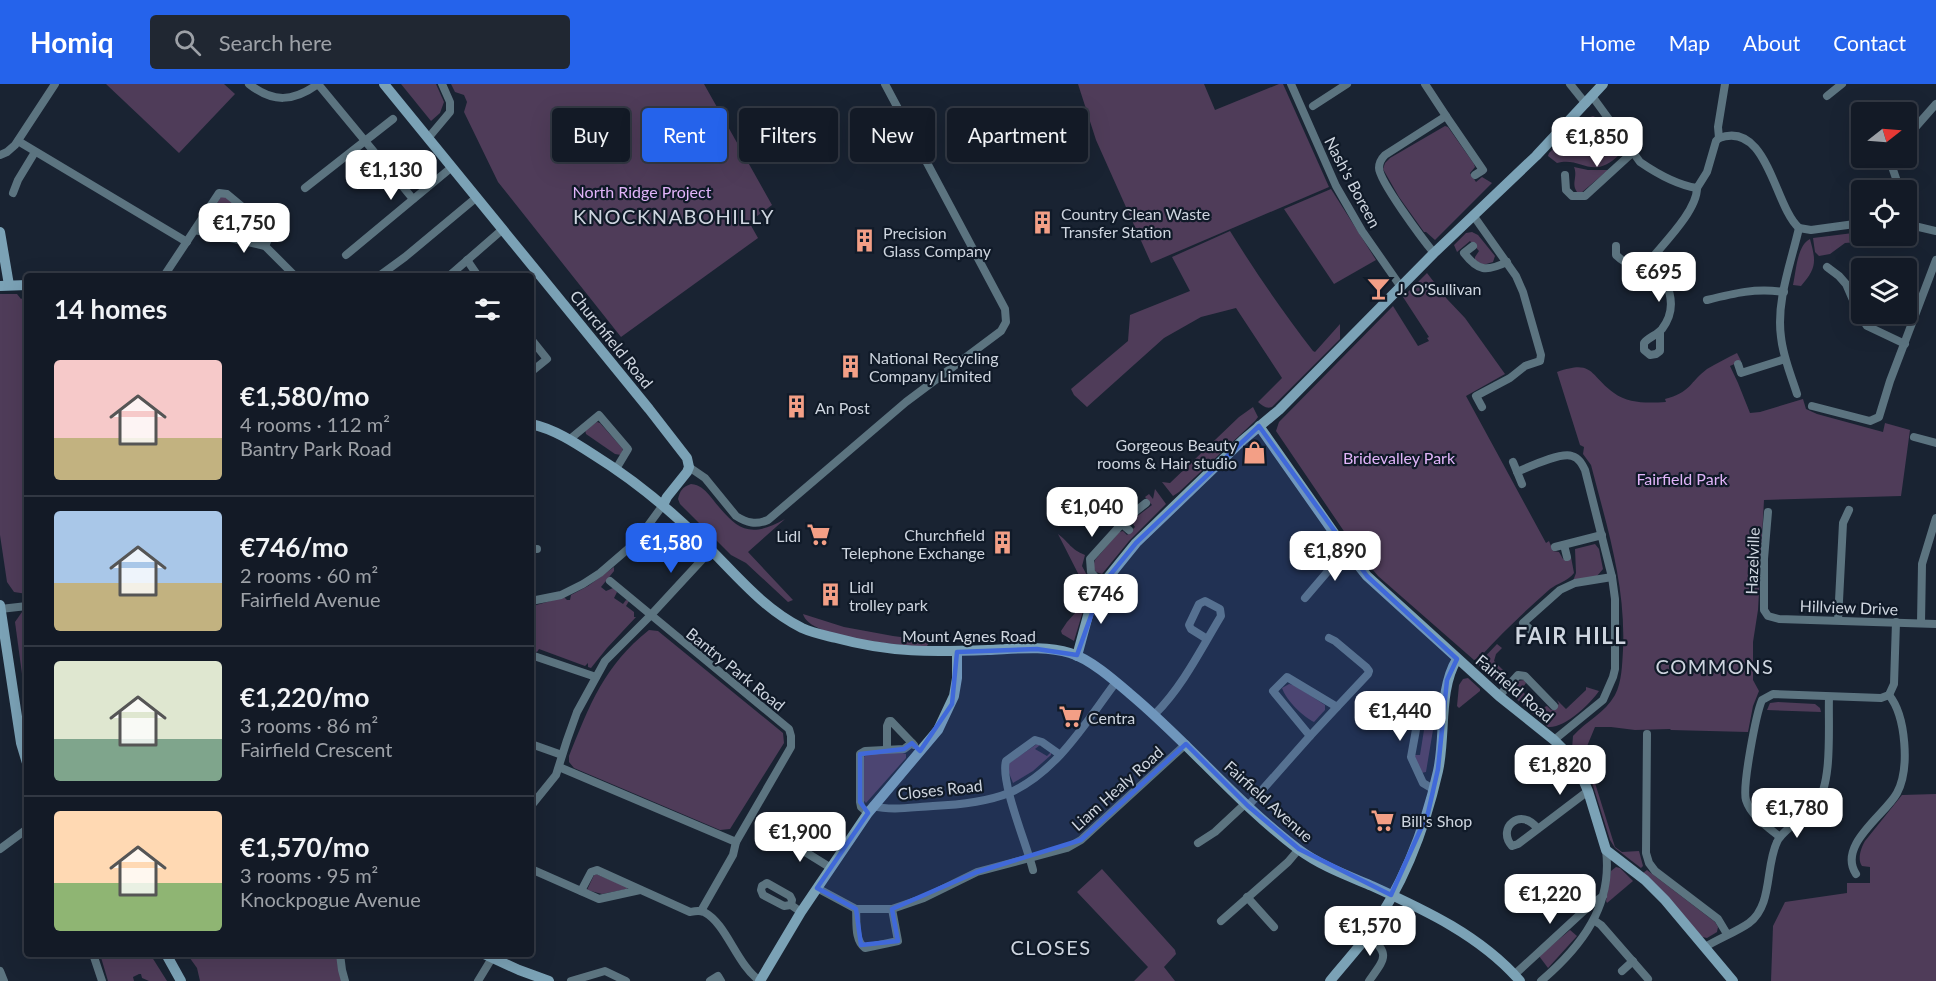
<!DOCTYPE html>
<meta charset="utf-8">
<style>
body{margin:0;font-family:Lato,sans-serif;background:#202732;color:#f1f3f6;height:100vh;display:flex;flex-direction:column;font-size:22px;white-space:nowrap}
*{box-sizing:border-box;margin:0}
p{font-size:20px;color:#9da1a7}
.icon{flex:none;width:33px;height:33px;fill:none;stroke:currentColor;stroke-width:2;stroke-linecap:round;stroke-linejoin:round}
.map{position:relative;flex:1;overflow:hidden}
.drawer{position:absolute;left:24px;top:189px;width:510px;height:684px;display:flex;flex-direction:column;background:#131a26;border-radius:6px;box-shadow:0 6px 24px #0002,0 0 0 2px #323843}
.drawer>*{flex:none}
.top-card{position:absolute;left:552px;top:24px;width:570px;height:54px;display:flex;gap:12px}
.needle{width:39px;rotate:73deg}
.buttons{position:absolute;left:1851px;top:18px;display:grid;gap:12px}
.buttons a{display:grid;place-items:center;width:66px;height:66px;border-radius:6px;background:#131a26;box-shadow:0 6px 24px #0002,0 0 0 2px #323843;font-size:30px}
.price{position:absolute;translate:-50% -51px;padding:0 14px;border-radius:12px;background:#fff;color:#222;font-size:20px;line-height:39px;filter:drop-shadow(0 2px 3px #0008)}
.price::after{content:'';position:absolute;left:50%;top:36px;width:18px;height:14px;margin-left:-9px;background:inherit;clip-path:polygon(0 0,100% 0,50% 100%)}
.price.current{background:#2563eb;color:#fff}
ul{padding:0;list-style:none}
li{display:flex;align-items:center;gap:18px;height:150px;padding:0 30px}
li+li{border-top:2px solid #323843}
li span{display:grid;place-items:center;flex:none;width:168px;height:120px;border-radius:6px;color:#555}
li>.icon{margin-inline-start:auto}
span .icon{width:72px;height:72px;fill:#fffc;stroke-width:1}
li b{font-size:26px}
h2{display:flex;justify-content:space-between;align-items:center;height:72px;padding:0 30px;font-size:26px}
.chip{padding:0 21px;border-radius:6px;background:#131a26;box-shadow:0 6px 24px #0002,0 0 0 2px #323843;font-size:21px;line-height:54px}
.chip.current{background:#2563eb;color:#fff}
header{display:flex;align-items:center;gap:36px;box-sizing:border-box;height:84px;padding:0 30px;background:#2563eb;color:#fff}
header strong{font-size:28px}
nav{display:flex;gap:33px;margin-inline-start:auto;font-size:21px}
.search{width:420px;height:54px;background:#202732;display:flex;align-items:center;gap:15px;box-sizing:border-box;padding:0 21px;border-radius:6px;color:#9da1a7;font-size:22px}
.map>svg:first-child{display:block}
.green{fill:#4f3c59}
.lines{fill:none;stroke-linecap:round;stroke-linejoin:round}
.street{stroke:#5c7480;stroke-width:8}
.secondary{stroke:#7ba2b6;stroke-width:10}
.marked{fill:#4069d9;fill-opacity:0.2;stroke:#4069d9;stroke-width:4.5;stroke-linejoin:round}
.labels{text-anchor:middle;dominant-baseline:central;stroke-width:4.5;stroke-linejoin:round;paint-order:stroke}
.street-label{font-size:16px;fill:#ced5df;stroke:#101a28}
.park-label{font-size:16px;fill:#e1b4f9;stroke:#101a28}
.poi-label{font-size:16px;fill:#ced5df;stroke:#101a28;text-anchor:start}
.quarter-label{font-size:20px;letter-spacing:1.5px;fill:#ced5df;stroke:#101a28}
.district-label{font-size:22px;font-weight:bold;letter-spacing:1.5px;fill:#ced5df;stroke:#101a28}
</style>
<header>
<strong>Homiq</strong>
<div class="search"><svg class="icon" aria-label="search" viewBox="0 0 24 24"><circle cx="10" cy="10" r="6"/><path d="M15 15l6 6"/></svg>Search here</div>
<nav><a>Home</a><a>Map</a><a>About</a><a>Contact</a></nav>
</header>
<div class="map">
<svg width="1936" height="897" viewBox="0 0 1936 897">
<rect width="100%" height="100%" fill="#192332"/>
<g class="green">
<polygon points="106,0 224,0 235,10 179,69"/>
<polygon points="401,0 436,0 444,18 440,29 431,37"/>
<polygon points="451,0 704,0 772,121 749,138 758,154 621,253 498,98 464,28 467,18 464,11 455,8"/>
<polygon points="1078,0 1204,0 1215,26 1279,0 1283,0 1329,103 1151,179 1096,56"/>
<path d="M1593,32c11,5 27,26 27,38 -28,28 -38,2 -63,9l-9,-7 1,-3 35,-34z"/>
<polygon points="1445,42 1448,43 1474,80 1475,83 1470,89 1476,98 1482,93 1492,99 1435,156 1426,148 1424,148 1399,113 1383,85 1385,79 1390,74"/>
<path d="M1574,83l14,3h20l-27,23 -4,-1c-6,-9 1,-15 -3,-25z"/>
<polygon points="1331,105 1376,176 1334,200 1284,125"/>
<polygon points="224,112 234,119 231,125 254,145 258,140 266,147 264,154 259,156 243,153 243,147 227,143 225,149 204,143 204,139 221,113"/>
<path d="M1230,147c26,42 53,81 83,120l2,1 25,-28v15l-68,68c-6,2 -9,-1 -14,-5l24,-24 -46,-70 -35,9 -37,21 -77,69 -13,-12 -3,-6 57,-48 2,-26 60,-24 -18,-34z"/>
<polygon points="1472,148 1478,151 1495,172 1493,178 1483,181 1475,176 1475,173 1479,167 1470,157 1457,168 1454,161 1466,149"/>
<polygon points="1861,148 1862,152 1881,152 1881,156 1845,159 1830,170 1819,172 1815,168 1813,154"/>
<path d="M1810,155c6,22 7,29 -9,47l-8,-1c3,-13 4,-40 17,-46z"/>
<path d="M1427,189l20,26 18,19 40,56 -39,22 80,147 3,-2 4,10 6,1 4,7 8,-2 3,16c-6,8 -16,10 -24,16 -24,21 -47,43 -69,67l-2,-2v4l-5,2 -96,-84 -22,-27 -80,-118 3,-9 114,-116 25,40 11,-5 -2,-3 2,-1 -26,-40z"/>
<polygon points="0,210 17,210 21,215 27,211 27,510 14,508 7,498 0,451"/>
<path d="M1737,269l4,8 -11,5 8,17 12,30 10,-1 43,-13 3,10 11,5 66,18 2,-9 25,7 -8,59 -1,7 -137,4 -6,110 -5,32v38l6,11 -6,15 -5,26 -77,-2 -1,-1 -35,1 -24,-3h-16l-10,24 30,96 7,5 17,-1 4,15 -2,2 -26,-20 -5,-8 -21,-67 -17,-24 1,-13c13,-15 32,-23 42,-41 7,-14 7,-30 8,-45 3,-65 -16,-123 -32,-185l-8,-11 1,-7 -4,-2 -23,-73c37,-13 32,3 57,21 15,11 34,10 52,9l-1,-3c25,-6 25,-17 42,-30 10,-6 20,-11 30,-16z"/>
<polygon points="1253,323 1258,333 1255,337 1179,408 1173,412 1162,398 1170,399 1239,333"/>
<polygon points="597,338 600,339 623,365 621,371 615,370 586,350 585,346"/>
<path d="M691,400c9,1 13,5 19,12 25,31 36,45 75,23l-37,33 45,48 -5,2 -42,-39 -15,-8 -51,-51 -2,-5c2,-8 4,-12 13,-15z"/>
<polygon points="1155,405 1166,420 1129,457 1102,490 1096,488 1093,483 1095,476 1119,448 1123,447 1127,451 1135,443 1131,437 1152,421 1145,413 1149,410 1153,415"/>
<path d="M1058,450c12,9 12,15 27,21l-3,11 10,19 -4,8z"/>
<polygon points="1595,460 1599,465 1603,485 1597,492 1573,497 1576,489 1575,465"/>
<polygon points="614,483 614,487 601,503 606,507 613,504 617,508 614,514 623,520 626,516 629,517 626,522 634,528 634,533 636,533 607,564 591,584 588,583 588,579 585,582 539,565 537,568 531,566 531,526 533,522 564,513 567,516 570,516 571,511 588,502"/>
<polygon points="1086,517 1074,557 1062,550 1061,547 1067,538"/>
<polygon points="27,527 27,627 15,538 22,528"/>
<path d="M803,530l41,13 49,9 38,5 -5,6c-23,-2 -117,-8 -123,-33z"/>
<path d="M649,546l9,1 125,102 1,10 -54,86 -10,1 -146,-62 -5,-6v-6c21,-52 35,-90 80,-126z"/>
<polygon points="1497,560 1502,564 1496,570 1494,577 1508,591 1502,599 1498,599 1479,582 1479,579"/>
<polygon points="1468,594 1480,605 1480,607 1459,624 1457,622 1459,601 1463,595"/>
<path d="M1524,596l2,3 -5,7 19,19 7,-3 4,4 8,-6 -2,-4 9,9 20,-19v-3l13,4c-9,13 -35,38 -51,36l-35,-31 1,-7 -2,-2 6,-6z"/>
<path d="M1289,600l5,1 31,20v5l-11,12c-11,-5 -28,-22 -32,-34z"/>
<polygon points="1778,618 1815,620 1820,624 1821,628 1767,626 1770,619"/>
<polygon points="1431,631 1433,634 1434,640 1426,688 1421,689 1414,671 1420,671 1424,646 1419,643"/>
<polygon points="1037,660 1040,661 1035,665 1047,672 1051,668 1051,671 1033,687 1013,699 1007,684 1009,679"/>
<polygon points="899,668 906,670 906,674 866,719 863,716 864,673 867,670"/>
<path d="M1936,710v187h-165l2,-55 12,-24 62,-9v-10h23v-16l-8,-1c-5,-7 -1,-18 3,-25l37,-46z"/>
<polygon points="1616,783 1620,784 1633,797 1607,819 1606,817 1611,787"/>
<polygon points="1102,785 1175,866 1176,870 1164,883 1175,897 1134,897 1148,883 1077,808"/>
<polygon points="1647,786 1715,838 1718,843 1717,848 1707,854 1702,853 1643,789"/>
<polygon points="596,790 627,803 627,805 602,810 587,806 594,791"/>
<polygon points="1570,846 1577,852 1548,884 1539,872"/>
<polygon points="100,870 150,870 167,897 149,897 142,894 141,890 139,890 133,893 134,897 108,897"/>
<polygon points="187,870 337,870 343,897 200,897 197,884"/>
</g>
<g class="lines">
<g class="street">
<path d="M249,0c24,19 44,18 69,0l95,115"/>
<polyline points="1291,0 1336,102 1362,147 1401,203"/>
<polyline points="1425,0 1446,32"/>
<polyline points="1570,0 1586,20"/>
<path d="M1592,12l48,66c16,11 37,23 57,26l10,-16 9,-31 3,-3"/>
<polyline points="1827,12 1842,0"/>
<polyline points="1313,22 1347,0"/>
<polyline points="429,53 450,28 450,18 442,0"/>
<path d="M1719,54c49,-18 55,68 80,90l12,2 51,-7"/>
<polyline points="1719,54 1718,43 1725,0"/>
<polyline points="1906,54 1936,20"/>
<polyline points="18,57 187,158"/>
<polyline points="0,71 7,68 15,61 55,0"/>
<polyline points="1889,74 1900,106"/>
<polyline points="1565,91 1566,106 1572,112 1585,112 1632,69"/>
<polyline points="305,104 393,35"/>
<polyline points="13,109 18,96 35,68"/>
<polyline points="1906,128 1907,140"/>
<polyline points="1473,131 1516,192 1523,208 1541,271 1540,277 1525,282 1510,294 1476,312 1482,323"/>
<polyline points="1906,140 1936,147"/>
<polyline points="195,146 265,162 295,192"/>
<path d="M1473,162l-9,7c14,18 22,19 43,9"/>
<path d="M1616,162v9c16,15 18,6 36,3"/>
<path d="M1434,169c-10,-12 -55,-72 -55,-85 0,-5 3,-10 6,-13l61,-39 37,54 -8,5"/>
<polyline points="346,171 452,83"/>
<polyline points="467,176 478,192"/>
<polyline points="1827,183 1839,192 1846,200 1859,230 1867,242 1905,260"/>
<polyline points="164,192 219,109 227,110 269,145 270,151 265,162"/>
<polyline points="379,192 405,173 477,113"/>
<polyline points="449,192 503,145"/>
<path d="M1707,216c28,-7 48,-12 77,-8"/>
<path d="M1660,248v19l-4,3 -6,1 -6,-5v-7c5,-6 13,-8 18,-14 19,-25 4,-48 -10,-71 14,-17 45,-48 45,-70"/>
<polyline points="531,255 547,275 531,288"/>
<polyline points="1738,280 1741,289 1785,275"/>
<path d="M1797,310c-6,-19 -14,-37 -16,-57 -5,-36 10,-74 18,-109"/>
<polyline points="1812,322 1870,337 1879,333 1890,297 1936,176"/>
<polyline points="1914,353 1936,359"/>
<polyline points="570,355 599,331 628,365 616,385"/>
<polyline points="1513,378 1522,400"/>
<path d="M689,383l16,11 31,38c11,7 20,9 32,4l138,-118 95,-71 5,-9 -1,-13 -120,-225"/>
<path d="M1517,388c12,-5 43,-20 55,-16 7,2 10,8 13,14l27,107 3,22v70l-2,8 -10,23 -49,40"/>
<polyline points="1768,428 1764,475 1764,526 1768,532 1779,535 1936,540"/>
<polyline points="1122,440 1129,446"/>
<polyline points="1564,461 1567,473"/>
<polyline points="1555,463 1602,451"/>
<polyline points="531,465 537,465"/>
<polyline points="1102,501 1091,488 1090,475 1127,434 1146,419"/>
<polyline points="1305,514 1346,466"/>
<polyline points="531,517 561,511 583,500 600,489 636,458 663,421"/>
<polyline points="0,525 27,522"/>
<polyline points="1838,536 1843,439 1849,426"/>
<polyline points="1921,539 1922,480 1936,434"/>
<polyline points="1533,548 1523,539 1560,506 1575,499 1612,493"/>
<polyline points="531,571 596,593"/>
<polyline points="1889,611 1894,600 1896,538"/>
<polyline points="1499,612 1518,591 1525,592 1554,622"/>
<path d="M1155,630c28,-28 46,-65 66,-98l-1,-7 -15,-8 -6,3 -10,21 2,4 16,10"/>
<polyline points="1647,650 1646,769 1649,779 1655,787 1718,835 1727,850"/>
<polyline points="1310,652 1337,623"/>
<polyline points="531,660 562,671"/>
<polyline points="887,665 887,642 889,637 891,637 914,661"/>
<polyline points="559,683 736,758 791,663 791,652 789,645 610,497"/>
<polyline points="1433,705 1423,699 1411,673 1417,640 1432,625 1445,621"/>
<polyline points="531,722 556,691 567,656 577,628 605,577 650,532 711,466"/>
<path d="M873,722c19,5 40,1 60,0 24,-1 53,-4 76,-13 48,-21 77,-71 107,-111"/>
<polyline points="1248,722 1310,652 1273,607 1287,593 1337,623 1368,590 1369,587 1366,583 1335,557 1329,554"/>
<polyline points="868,729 861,723 860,718 860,670 865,667 904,665 912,659"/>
<path d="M1538,745c-17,-23 -42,-1 -26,17l6,-2 70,-53"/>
<path d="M1780,753c-12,-10 -29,-21 -34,-37 -4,-13 10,-86 16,-100l11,-6 108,4 8,-3"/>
<polyline points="791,756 794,761 831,784"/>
<polyline points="1198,759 1215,748 1245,720"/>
<polyline points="0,765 27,745"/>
<polyline points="531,785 599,815 640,806"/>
<path d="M1033,786c-6,-25 -33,-88 -27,-109l29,-21 7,2 17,12"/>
<path d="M1856,790c-19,-29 29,-59 41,-81 13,-24 9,-77 -8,-98"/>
<polyline points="817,804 856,825 892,825 924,814 977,788 1067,764 1081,756 1186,660"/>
<path d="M581,807l10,-19 6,-2 93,42c5,-1 9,-2 14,0 23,12 32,52 56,69"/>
<polyline points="1247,813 1274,843"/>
<polyline points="791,821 792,816 790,812 767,799 762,802 761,806 763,811 784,822 791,821 801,828"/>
<path d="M856,825c1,13 -2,31 9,39l33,-7 -6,-32"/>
<polyline points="701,827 733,771 736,758"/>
<polyline points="1221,837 1288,778 1299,765"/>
<polyline points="1595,837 1601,841 1648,895"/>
<path d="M1368,850c22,21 18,23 1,47"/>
<path d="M1705,863c13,-8 33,-16 44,-24 24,-18 16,-56 28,-81 5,-12 30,-26 39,-38 17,-20 12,-79 13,-107"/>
<polyline points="93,870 102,897"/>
<polyline points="340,870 342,886 345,897"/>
<polyline points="0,887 4,897"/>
<polyline points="1622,887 1633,877"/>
<polyline points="1514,891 1588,823 1603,812"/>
<polyline points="478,897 492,874"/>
<polyline points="571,897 605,887 626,897"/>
<polyline points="710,897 718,892 721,897"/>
<path d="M1541,897c40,-34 72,-75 65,-131"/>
</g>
<g class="secondary">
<polyline points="384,0 649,325 687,374 689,383 687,388 667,413 663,421"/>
<polyline points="0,148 9,201"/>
<polyline points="0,202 27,201"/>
<path d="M531,340c23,5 43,18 63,31 42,26 80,58 115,93 29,29 55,61 93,80 11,5 22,7 34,10 55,15 96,14 152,12 26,-1 57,-5 82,3 20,6 44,27 59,40 59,49 108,110 169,156 23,17 48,26 74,37 53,24 109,50 148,95"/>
<polyline points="1259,342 1346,466 1367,492 1499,612 1554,656 1571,673 1578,684 1588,707 1606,766 1645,796 1665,816 1733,897"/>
<polyline points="0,521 21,659 27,679"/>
<polyline points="1077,572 1090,524 1102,501 1136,459 1243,356 1279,326 1434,169 1536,72 1603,0"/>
<polyline points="166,870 181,897"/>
<polyline points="484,870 519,886 549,897"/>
<polyline points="760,897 801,828 868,729 938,646 954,612 957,594 957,568"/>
<path d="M1330,897c12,-15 26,-30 38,-46 34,-48 57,-106 70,-164 8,-36 0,-81 19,-112"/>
</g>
</g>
<path class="marked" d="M1259,342l108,150 90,83 -10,21 -9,89 -10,44 -37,82 -92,-46 -51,-43 -62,-62 -105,96 -104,32 -85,37 6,32 -37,4 -5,-36 -39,-21 51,-75 -8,-11v-48l44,-5 8,-6 8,8 32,-47 5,-52 80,-3 40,6 25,-70 34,-42z"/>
<defs>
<symbol id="building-bare" viewBox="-9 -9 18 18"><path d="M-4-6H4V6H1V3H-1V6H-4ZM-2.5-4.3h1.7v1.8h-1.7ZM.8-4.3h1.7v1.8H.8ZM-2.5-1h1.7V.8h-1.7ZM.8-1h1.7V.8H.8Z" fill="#f39f86" stroke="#101a28" stroke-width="2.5" paint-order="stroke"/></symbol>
<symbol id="bar-bare" viewBox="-9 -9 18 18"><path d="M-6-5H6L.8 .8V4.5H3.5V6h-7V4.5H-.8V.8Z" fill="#f39f86" stroke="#101a28" stroke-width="2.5" paint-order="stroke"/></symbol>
<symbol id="shop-bare" viewBox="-9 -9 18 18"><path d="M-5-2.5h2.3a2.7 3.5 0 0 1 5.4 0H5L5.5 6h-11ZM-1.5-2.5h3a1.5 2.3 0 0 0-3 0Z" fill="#f39f86" stroke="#101a28" stroke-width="2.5" paint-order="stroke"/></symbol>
<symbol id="supermarket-bare" viewBox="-9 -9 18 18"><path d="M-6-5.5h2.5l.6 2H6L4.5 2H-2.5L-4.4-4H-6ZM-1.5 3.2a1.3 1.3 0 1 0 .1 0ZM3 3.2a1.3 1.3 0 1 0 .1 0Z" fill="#f39f86" stroke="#101a28" stroke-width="2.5" paint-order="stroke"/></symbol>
</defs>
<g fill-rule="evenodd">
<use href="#building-bare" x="1026" y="122" width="33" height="33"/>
<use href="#building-bare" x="848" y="140" width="33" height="33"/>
<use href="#bar-bare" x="1362" y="188" width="33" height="33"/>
<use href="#building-bare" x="834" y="266" width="33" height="33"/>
<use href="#building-bare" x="780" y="306" width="33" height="33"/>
<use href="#shop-bare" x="1238" y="352" width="33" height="33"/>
<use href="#supermarket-bare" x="802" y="434" width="33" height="33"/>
<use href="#building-bare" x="986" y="442" width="33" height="33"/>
<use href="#building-bare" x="814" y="494" width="33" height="33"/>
<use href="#supermarket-bare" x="1054" y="616" width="33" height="33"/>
<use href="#supermarket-bare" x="1366" y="720" width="33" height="33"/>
</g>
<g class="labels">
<g class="street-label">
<text transform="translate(1353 98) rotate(62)">Nash's Boreen</text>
<text transform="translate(612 255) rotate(51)">Churchfield Road</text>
<text transform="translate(1752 477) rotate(-88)">Hazelville</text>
<text transform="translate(1849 523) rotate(2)">Hillview Drive</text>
<text x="969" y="551">Mount Agnes Road</text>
<text transform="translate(736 585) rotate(39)">Bantry Park Road</text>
<text transform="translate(1515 604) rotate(40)">Fairfield Road</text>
<text transform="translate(1117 704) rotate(-42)">Liam Healy Road</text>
<text transform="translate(940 705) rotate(-6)">Closes Road</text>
<text transform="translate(1269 717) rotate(42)">Fairfield Avenue</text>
</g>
<g class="park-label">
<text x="642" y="107">North Ridge Project</text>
<text x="1399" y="373">Bridevalley Park</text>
<text x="1682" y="394">Fairfield Park</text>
</g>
<g class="poi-label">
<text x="1061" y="129">Country Clean Waste<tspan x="1061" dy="18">Transfer Station</tspan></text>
<text x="883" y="148">Precision<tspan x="883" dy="18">Glass Company</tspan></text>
<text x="1397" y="204">J. O'Sullivan</text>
<text x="869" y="273">National Recycling<tspan x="869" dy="18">Company Limited</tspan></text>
<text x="815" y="323">An Post</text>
<text x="1237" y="360" text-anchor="end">Gorgeous Beauty<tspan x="1237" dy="18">rooms &amp; Hair studio</tspan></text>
<text x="985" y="450" text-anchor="end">Churchfield<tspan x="985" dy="18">Telephone Exchange</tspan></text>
<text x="801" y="451" text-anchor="end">Lidl</text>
<text x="849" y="502">Lidl<tspan x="849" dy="18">trolley park</tspan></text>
<text x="1088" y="633">Centra</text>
<text x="1401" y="736">Bill's Shop</text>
</g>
<g class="quarter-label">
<text x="674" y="132">KNOCKNABOHILLY</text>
<text x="1715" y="582">COMMONS</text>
<text x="1051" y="863">CLOSES</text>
</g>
<g class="district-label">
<text x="1571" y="551">FAIR HILL</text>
</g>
</g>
</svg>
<div class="buttons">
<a><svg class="needle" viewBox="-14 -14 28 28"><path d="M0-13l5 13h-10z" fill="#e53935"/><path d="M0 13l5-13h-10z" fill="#9da1a7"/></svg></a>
<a><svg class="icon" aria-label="locate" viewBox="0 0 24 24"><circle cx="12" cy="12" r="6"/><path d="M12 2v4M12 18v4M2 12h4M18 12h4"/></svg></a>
<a><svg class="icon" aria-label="layers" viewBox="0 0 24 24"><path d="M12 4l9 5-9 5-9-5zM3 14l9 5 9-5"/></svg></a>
</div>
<b class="price" style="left:1597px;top:84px">€1,850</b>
<b class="price" style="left:391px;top:117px">€1,130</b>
<b class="price" style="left:244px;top:170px">€1,750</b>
<b class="price" style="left:1659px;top:219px">€695</b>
<b class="price" style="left:1092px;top:454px">€1,040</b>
<b class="price current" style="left:671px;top:490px">€1,580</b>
<b class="price" style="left:1335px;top:498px">€1,890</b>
<b class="price" style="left:1101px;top:541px">€746</b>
<b class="price" style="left:1400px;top:658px">€1,440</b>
<b class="price" style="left:1560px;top:712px">€1,820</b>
<b class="price" style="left:1797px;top:755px">€1,780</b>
<b class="price" style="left:800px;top:779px">€1,900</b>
<b class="price" style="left:1550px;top:841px">€1,220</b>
<b class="price" style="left:1370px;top:873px">€1,570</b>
<div class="top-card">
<a class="chip">Buy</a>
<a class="chip current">Rent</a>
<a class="chip">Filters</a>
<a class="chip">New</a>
<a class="chip">Apartment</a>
</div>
<section class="drawer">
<h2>14 homes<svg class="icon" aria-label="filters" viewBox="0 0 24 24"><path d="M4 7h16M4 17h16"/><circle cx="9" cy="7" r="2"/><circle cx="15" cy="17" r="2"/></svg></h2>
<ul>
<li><span style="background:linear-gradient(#f6c9c9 65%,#c2b280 0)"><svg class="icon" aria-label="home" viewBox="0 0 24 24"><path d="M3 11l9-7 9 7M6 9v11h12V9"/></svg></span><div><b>€1,580/mo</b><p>4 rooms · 112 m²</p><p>Bantry Park Road</p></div></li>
<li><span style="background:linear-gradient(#a9c7e8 60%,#c2b280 0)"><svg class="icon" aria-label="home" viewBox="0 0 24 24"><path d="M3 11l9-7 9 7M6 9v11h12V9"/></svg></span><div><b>€746/mo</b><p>2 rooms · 60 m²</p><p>Fairfield Avenue</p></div></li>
<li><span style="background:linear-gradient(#dfe7d0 65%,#7fa58c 0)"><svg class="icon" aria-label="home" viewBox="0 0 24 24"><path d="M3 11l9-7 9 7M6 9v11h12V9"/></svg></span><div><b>€1,220/mo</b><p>3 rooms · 86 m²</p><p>Fairfield Crescent</p></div></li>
<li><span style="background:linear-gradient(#ffd9b3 60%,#8fb573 0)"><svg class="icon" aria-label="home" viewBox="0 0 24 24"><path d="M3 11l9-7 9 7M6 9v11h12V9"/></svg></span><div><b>€1,570/mo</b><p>3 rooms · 95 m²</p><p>Knockpogue Avenue</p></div></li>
</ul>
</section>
</div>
